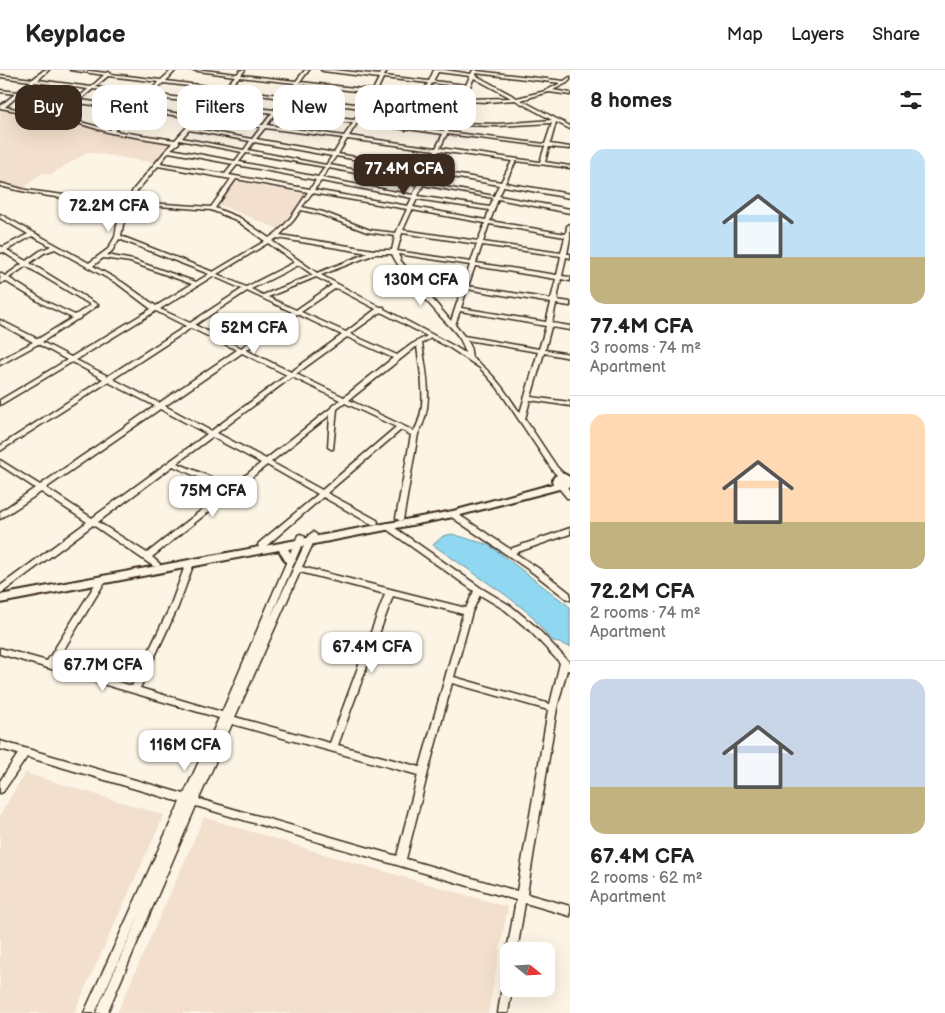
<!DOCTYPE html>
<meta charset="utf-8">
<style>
body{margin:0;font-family:"Balsamiq Sans",sans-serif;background:#f2f2f2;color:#222;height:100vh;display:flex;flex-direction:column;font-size:19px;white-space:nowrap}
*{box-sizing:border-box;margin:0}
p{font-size:16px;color:#767676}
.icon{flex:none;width:28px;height:28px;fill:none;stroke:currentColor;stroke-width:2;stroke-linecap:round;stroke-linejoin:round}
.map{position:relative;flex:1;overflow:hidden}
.panel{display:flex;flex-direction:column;background:#fff;width:375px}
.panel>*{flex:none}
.guide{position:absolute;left:15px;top:15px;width:475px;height:45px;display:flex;gap:10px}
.needle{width:32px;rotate:108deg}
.fabs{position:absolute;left:500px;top:872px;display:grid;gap:10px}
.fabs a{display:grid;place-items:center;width:55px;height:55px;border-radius:10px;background:#fff;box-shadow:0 5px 20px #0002;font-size:25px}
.price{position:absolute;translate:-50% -42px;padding:0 11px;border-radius:10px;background:#fff;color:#222;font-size:16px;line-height:32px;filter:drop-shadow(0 1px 2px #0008)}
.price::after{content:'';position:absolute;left:50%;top:30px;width:15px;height:11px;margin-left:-8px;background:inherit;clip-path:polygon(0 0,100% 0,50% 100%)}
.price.current{background:#3b2a1e;color:#fff}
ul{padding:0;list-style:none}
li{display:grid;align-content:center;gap:10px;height:265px;padding:0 20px}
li+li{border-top:1px solid #e0e0e0}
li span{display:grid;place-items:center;height:155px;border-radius:15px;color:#555}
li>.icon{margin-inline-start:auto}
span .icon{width:90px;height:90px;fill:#fffc;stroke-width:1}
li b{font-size:21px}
h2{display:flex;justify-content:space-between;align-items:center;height:60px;padding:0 20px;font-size:21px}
.tag{padding:0 18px;border-radius:15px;background:#fff;box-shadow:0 5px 20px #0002;font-size:18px;line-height:45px}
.tag.current{background:#3b2a1e;color:#fff}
header{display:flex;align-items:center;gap:30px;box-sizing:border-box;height:70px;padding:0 25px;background:#fff;border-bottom:1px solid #e0e0e0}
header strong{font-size:24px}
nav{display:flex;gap:28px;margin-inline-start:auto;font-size:18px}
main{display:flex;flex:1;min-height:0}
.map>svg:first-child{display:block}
.built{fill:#f3dfcd}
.water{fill:#90d8f2;stroke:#6e929d}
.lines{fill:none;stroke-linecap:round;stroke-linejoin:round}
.minor-casing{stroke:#3b2a1e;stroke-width:3}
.major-casing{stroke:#3b2a1e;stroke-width:4}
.minor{fill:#fcf5e5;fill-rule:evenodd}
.major{fill:#fcf5e5;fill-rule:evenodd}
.wall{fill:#c0937f;stroke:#3b2a1e}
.shaded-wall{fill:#9c7868;stroke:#3b2a1e}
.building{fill:#dfab94;stroke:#3b2a1e}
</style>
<header>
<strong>Keyplace</strong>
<nav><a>Map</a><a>Layers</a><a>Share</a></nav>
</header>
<main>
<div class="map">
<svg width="570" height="943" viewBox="0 0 570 943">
<rect width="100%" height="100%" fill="#fcf5e5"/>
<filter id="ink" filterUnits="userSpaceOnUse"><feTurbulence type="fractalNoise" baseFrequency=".02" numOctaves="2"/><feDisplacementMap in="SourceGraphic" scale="10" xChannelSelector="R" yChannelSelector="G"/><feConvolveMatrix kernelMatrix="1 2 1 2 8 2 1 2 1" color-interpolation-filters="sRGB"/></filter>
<g filter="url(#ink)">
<g class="built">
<polygon points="0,38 68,50 108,61 174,72 156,93 88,82 50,105 43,103 35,108 24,119 0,112"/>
<polygon points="235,111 306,124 279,159 217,134"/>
<polygon points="25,703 164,745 74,943 0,943 0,745"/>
<polygon points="204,747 324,784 508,837 488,943 117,943"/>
</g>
<polygon class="water" points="452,464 489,475 570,537 570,577 551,570 531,545 507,526 433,475 443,466"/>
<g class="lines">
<defs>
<g id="minor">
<path d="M44,0h5l-11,10 53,7 13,-12 -34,-5h12l24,3 3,-1 2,2 50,6 11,-10h4l-10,11 58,7 11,-12 -44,-6h12l34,4 4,-4h4l-4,5 55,6 9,-11h4l-9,12 73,8 6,-12 -56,-7 -2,-1h13l46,5 3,-5h4l-3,6 45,5 5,-11h11l26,4 2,-4h4v1l87,10 6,-4v3l-3,3 -14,7 17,3v2l-21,-3 -28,8 49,26v3l-14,-7 -6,22 20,3v2l-21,-2 -4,15 25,4v2l-54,-7 -11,22 65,11v4l-66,-12 -5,10 71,13v4l-72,-14 -8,22 76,13 1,-8 3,-2v14l-3,16h3v4l-4,-1 -4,19 8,1v4l-9,-2 -4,21 13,2v4l-14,-2 -4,19 18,3v4l-19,-3 -6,23 25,4v4l-26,-5 -13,44 39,5v4l-40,-6 -5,19 32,48 10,10 -2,2h-4l-8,-8 -56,-84 -17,-19 -30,-20 -19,-10 -9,5c4,30 13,63 -4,91l-15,86 -3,1 -4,-3 15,-83 -10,-5 -74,63 50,27 1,2 -1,2h-6l-48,-27 -58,50h-6l-1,-2 1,-2 59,-49 -51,-29 -115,92 8,7 -1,2h-6l-60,-41 -90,67 -3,1v-7l87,-64 -46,-30 -41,27v-7l35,-24 -35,-23v-5l40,25 115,-79 -47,-24 -108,69v-5l103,-67 -31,-17 -72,43v-5l67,-40 -29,-16 -38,21v-5l33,-18 -33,-18v-4l38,19 34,-21 -29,-14 -38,-23 -5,3v-5l1,-1 -1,-1v-4l5,3 17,-12 -19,-12 -3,1v-7l3,1 25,-13 -28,-16v-4l89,49 19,-14 7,-12 2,-12 10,-21c-43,-3 -85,-7 -127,-18v-3l26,7 53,7 49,4 5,-11 39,-47 -61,-10 -44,-13 -67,-12v-2l15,-12 -15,-2v-2l18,2 13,-11 -31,-4v-2l33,4zM438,2l32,4 -4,9 -33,-4zM475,3l86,10 -16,8 -28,7 -42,-23zM108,6l51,6 -12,12 -52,-7zM239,7l56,6 -10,13 -57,-8zM383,8l45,5 -7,13 -44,-5zM474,8l37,20 -47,1zM35,12l53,7 -12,11 -54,-7zM163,13l59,7 -12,12 -58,-8zM432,13l33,4 -7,14 -33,-4zM299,14l72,9 -8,12 -74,-9zM93,19l52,7 -12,11 -53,-7zM226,21l57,7 -9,12 -59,-7zM375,23l44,6 -7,13 -45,-6zM19,25l54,7 -15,14 -53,-9zM149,27l59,7 -11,12 -59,-8zM287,29l75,9 -8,12 -76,-9zM423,29l34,4 -6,14 -35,-5zM515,30l37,20 -54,4 -46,-1 10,-22 26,1zM78,33l53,7 -21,20 -48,-13zM213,35l59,8 -9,12 -61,-8zM366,38l45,6 -7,12 -46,-5zM135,40l60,8 -20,22 -61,-9zM276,43l77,10 -9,13 -77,-11zM415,45l35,4 -6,12 -36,-4zM200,49l61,8 -9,12 -61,-11zM357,53l46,6 2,1 2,-1 36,5 -7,14 -87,-12zM552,53l-7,21 -97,-12 3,-7 47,1zM265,58l78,10 -9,15 -78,-14zM189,60l61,11 -6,9 -62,-12zM447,64l98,12 -5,16 -100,-14zM347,69l88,11 -9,19 -88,-15zM179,70l63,12 -7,9 -64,-12 8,-6zM254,72l78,14 -6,9 -78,-15zM439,81l73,10 -11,21 -71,-12zM169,82l64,12 -8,10 -65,-11zM246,83l79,14 -7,10 -79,-15zM336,86l88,16 -4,10 -90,-17zM237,95l79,15 -6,9 -81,-14zM158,96l73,13 -20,28 -78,-5 4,-11zM329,98l89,17 -5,10 -91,-17zM429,103l70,12 -5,11 -70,-13zM236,109l72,13c-11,16 -22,36 -39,46l-29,-20 -25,-10zM321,111l91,17 -4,8 -94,-16zM423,115l70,13 -3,9 -72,-11zM312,123l95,16 -11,24 -26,-3 -47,-18 -21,-5zM417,129l72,11 -3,10 -73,-13zM132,134l79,6 25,10 29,21 -52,31 -92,-36 2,-11zM301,140l18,4 48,18 28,4 -3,14h-18l-94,-15 13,-14zM412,140l73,13 -7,18 -75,-11zM489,154l76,13 -4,16 -78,-11zM402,163l75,11 -6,18 -74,-11zM32,166l19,10 -11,5 -14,10 -19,-11zM277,168l91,15 -51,20 -45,-32zM119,169l90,35 -13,8 -63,-22 -26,-5 5,-4zM268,173l27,19 -49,25 -29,-13zM482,175l79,11 -4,19 -81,-12zM55,179l63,35 33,25 -80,48 -29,-15 34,-22 3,-1 1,-1 18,-13 -68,-42 14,-10zM375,184h17c9,19 33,45 47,61 11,12 24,22 26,38l-11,-7 -70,-37v-2h-4l-59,-32zM398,184l72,11 -7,20 -49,-8 -13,-16zM103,188l27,4 62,22 -36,22 -34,-24 -29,-16zM299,195l14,10 -50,20 -12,-6zM26,196l65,39 -16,10 -28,-13 -38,-24zM475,196l81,13 -5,20 -83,-13zM213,206l29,13 -52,34 -30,-14zM316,207l16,8 -36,25 -28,-13zM417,211l45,7 -11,33zM336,218l40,21 -30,23 -45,-20zM467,219l84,14 -5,19 -85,-14zM247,221l45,21 -51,36 -46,-23zM156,241l30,15 -78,50 -32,-16zM460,241l86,15 -7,23 -75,-13 -9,-11zM381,242l46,24 -15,8 -15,11 -47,-21zM297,244l45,21 -51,37 -45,-22zM191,258l46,22 -78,53 -46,-24zM347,267l46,21 -49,39 -48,-23zM467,270l71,12 -18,61c-14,-21 -27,-41 -48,-55l-2,-13zM417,276c3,27 12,60 -3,85l-65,-31zM242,283l45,22 -76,56 -46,-25zM292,307l48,23 -8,6 -1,2 -65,51 -49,-26zM345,333l51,24 -74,63 -51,-28 59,-47 -2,32 3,2h2l4,-40zM160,339l47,25 -115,84 -46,-30zM212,367l49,26 -29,23 -55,-23zM173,396l54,24 -80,63 -49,-31z"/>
<polygon points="558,413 564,413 570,421 570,428 567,428 558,417 557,415"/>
<polygon points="453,441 510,479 570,458 570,464 515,483 538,498 570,523 570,530 567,529 532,502 450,446 449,444 450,442"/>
<path d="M388,453l93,65 30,18 24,20 35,37v8l-3,-1 -10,38 -30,186 43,12v10l-45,-13 -8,48h-8v4l-2,-4 9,-51 -320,-94 -89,207h-11l45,-102 -46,102h-11l96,-211 -153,-45 -24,35 -3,1v-12l18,-27 -18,-5v-8l184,53 35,-76 -219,-64v-6l47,13 52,-83h6l1,2 -51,84 77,22 38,-79 16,-44 4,-3 4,3 -16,44 -38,81 82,24 76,-177 3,-1 4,3 -35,82 39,-84 4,-3 4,3 -15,32 164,41 8,-17 -89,-63 -1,-2 1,-2zM300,502l85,22 -55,149 -95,-26zM480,525l25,15 24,20 31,33 -10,41 -96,-27 18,-65zM393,526l70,18 -43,153 -82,-22zM452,613l96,27 -31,181 -111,-32 22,-87zM232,654l186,51 -21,81 -198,-57z"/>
<polygon points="509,898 509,919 512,919 508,943 498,943 504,903 505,899"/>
</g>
<polygon id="major" points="562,403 570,407 570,415 567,418 559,419 453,447 288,479 296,491 291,495 287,494 279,480 0,533 0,525 453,441 553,414 552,410 555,406"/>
</defs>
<use href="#minor" class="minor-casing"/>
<use href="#major" class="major-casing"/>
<use href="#minor" class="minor"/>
<use href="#major" class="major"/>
</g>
<polygon class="wall" points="116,23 117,28 111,32 102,31 102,26"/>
<polygon class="shaded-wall" points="116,23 117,28 111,32 110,27"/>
<polygon class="building" points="108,21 116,23 110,27 102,26"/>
</g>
</svg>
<div class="fabs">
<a><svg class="needle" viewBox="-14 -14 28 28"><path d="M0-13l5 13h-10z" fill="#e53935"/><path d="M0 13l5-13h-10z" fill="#767676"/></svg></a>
</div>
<b class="price current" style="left:404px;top:126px">77.4M CFA</b>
<b class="price" style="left:109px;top:163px">72.2M CFA</b>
<b class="price" style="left:421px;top:237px">130M CFA</b>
<b class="price" style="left:254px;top:285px">52M CFA</b>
<b class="price" style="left:213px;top:448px">75M CFA</b>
<b class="price" style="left:372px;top:604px">67.4M CFA</b>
<b class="price" style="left:103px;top:622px">67.7M CFA</b>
<b class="price" style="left:185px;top:702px">116M CFA</b>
<div class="guide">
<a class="tag current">Buy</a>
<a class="tag">Rent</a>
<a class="tag">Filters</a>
<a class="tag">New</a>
<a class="tag">Apartment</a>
</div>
</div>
<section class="panel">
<h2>8 homes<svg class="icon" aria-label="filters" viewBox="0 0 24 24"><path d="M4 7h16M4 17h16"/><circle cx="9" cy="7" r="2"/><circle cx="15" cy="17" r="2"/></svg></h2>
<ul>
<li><span style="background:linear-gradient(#bfe0f5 70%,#c2b280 0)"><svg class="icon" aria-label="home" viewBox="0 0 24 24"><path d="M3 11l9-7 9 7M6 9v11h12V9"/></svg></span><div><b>77.4M CFA</b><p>3 rooms · 74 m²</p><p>Apartment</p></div></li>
<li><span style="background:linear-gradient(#ffd9b3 70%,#c2b280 0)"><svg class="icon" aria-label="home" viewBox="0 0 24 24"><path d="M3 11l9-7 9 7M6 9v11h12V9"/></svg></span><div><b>72.2M CFA</b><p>2 rooms · 74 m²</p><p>Apartment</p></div></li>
<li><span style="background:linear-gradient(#c9d6e8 70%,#c2b280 0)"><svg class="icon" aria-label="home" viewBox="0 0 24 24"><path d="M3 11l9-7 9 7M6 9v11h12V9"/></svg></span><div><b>67.4M CFA</b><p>2 rooms · 62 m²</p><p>Apartment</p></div></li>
</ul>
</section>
</main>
